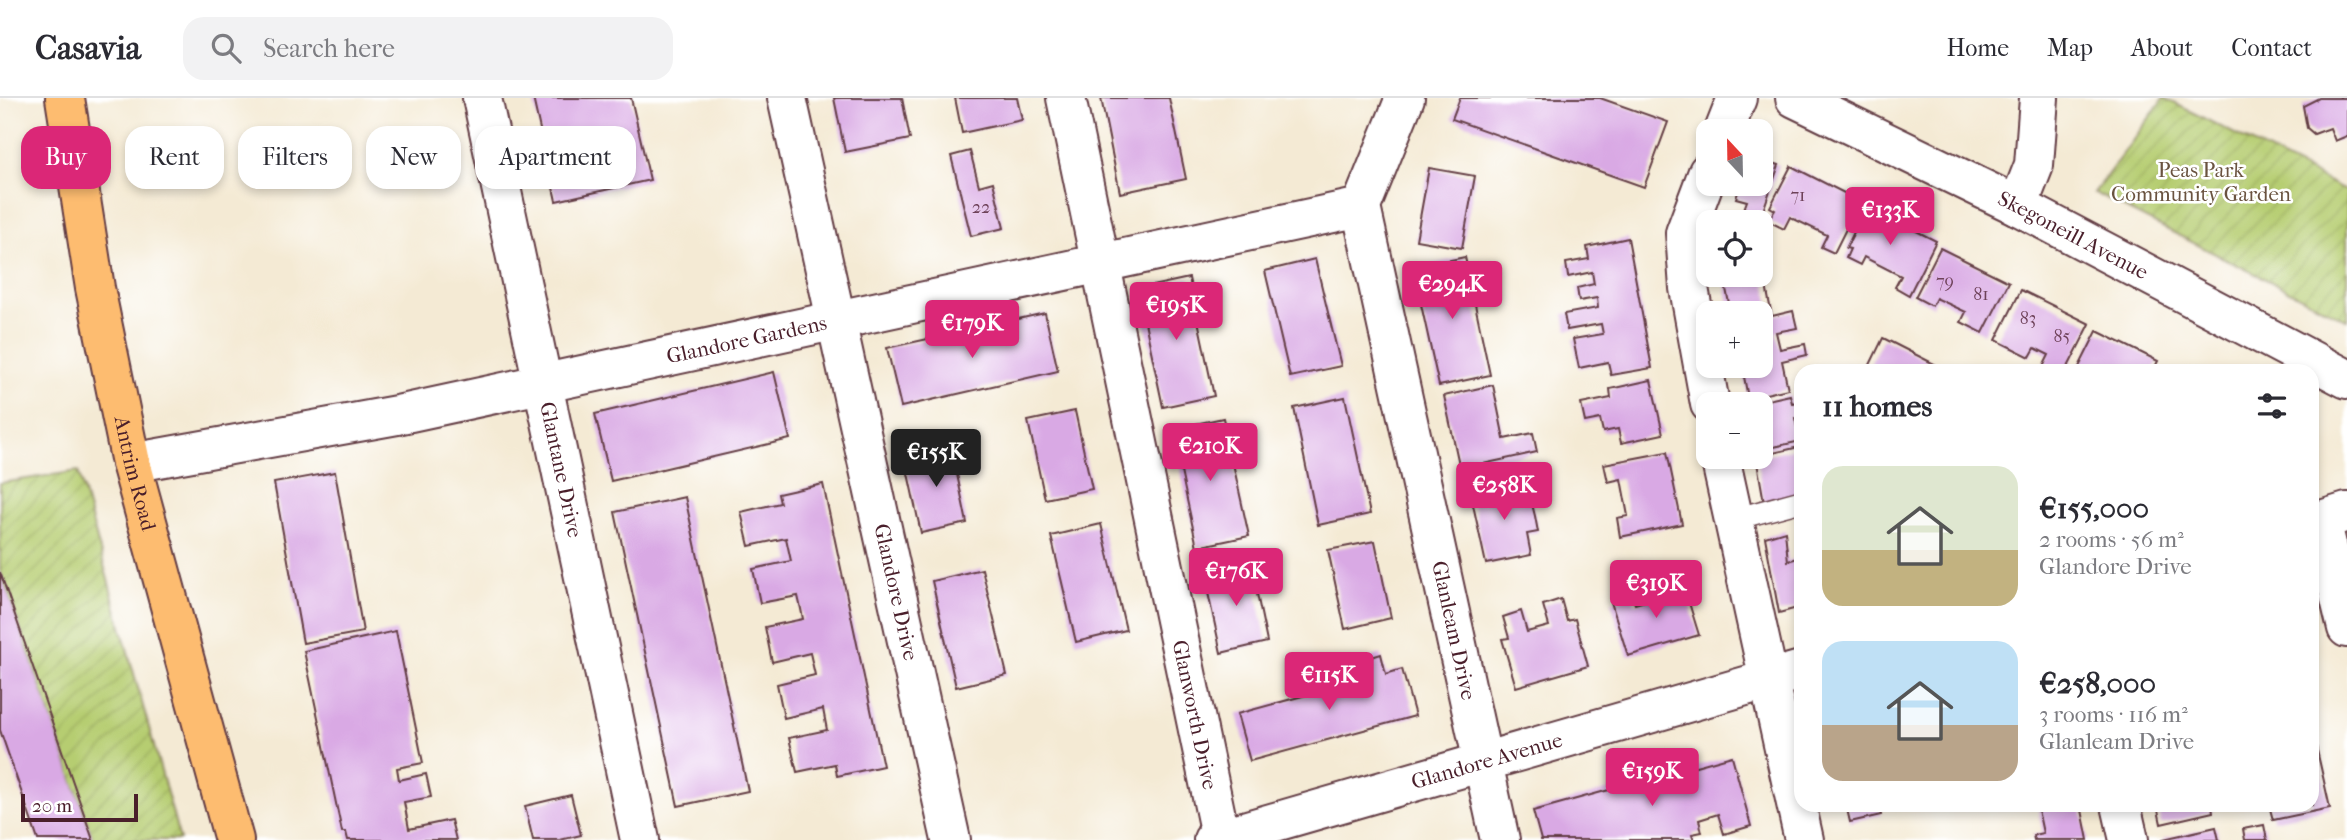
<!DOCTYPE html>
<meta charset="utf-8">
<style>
body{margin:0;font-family:"IM FELL French Canon",serif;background:#f2f2f3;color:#2b2b33;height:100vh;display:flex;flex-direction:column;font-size:26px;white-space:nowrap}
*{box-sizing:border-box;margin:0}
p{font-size:23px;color:#7c7c81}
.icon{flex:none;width:38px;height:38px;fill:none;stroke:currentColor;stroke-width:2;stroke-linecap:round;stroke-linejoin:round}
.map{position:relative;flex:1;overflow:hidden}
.side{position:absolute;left:1794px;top:266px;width:525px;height:448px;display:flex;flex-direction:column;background:#fff;border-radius:21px;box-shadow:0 4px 10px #0003}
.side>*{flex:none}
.banner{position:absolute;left:21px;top:28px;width:665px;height:63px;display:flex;gap:14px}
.needle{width:46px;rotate:338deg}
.tools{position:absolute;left:1696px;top:21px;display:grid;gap:14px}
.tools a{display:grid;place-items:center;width:77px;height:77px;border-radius:14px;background:#fff;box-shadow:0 4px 10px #0003;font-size:35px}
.scale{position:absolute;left:21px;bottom:18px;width:117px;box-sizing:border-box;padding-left:7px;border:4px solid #4a1f2b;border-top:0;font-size:19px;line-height:24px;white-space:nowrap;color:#4a1f2b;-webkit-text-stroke:5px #fff;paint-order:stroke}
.price{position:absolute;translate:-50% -60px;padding:0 16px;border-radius:7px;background:#db2777;color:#fff;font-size:23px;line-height:46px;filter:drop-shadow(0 2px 4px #0008)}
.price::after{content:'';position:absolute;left:50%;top:42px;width:21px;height:16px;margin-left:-10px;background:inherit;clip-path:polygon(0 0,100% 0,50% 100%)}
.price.selected{background:#222;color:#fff}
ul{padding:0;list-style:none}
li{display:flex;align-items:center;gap:21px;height:175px;padding:0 28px}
li span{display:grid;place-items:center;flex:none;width:196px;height:140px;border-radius:21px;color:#555}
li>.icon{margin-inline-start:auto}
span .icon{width:84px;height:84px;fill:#fffc;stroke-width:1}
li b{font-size:30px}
h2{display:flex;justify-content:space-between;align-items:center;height:84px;padding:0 28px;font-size:30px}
.tag{padding:0 24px;border-radius:21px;background:#fff;box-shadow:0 4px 10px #0003;font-size:24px;line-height:63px}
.tag.selected{background:#db2777;color:#fff}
header{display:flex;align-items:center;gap:42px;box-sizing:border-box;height:98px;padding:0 35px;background:#fff;border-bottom:2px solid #e1e1e2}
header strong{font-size:33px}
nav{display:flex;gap:38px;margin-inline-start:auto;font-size:24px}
.search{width:490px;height:63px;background:#f2f2f3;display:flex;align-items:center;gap:18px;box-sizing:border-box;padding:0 24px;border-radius:21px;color:#7c7c81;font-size:26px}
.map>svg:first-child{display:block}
.garden{fill:url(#garden-furrows);stroke:#80764e;stroke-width:2}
.building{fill:#d9a9e4}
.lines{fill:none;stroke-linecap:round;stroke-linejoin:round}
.service-casing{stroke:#643d44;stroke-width:24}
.minor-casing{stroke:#643d44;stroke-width:42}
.tertiary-casing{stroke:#643d44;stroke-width:42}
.primary-casing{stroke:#643d44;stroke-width:42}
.service{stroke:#fff;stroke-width:21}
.minor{stroke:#fff;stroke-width:38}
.tertiary{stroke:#fff;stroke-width:38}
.primary{stroke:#fdbc6f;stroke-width:38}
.labels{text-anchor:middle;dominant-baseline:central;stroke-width:5;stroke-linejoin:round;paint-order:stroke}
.number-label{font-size:18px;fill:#6e4259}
.park-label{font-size:21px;fill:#6a5340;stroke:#fff}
.street-label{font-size:21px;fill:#4a1f2b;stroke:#fff}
</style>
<header>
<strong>Casavia</strong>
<div class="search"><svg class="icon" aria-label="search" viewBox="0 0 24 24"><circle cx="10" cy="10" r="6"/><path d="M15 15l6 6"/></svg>Search here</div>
<nav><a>Home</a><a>Map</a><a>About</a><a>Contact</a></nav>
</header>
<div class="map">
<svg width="2347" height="742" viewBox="0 0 2347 742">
<defs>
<pattern id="garden-furrows" width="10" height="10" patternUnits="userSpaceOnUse" patternTransform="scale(1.75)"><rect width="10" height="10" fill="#b6cd71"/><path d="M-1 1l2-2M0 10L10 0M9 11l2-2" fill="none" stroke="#9eb062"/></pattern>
</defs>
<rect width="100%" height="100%" fill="#fff"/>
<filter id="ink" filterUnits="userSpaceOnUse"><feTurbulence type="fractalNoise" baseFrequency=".0143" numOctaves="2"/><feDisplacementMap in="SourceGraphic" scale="14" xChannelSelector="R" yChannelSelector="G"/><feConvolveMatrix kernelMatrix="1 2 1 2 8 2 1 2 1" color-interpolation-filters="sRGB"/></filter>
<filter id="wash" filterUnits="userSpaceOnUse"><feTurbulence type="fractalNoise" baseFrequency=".00686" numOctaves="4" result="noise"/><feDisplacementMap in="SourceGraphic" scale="28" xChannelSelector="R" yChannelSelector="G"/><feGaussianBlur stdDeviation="1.57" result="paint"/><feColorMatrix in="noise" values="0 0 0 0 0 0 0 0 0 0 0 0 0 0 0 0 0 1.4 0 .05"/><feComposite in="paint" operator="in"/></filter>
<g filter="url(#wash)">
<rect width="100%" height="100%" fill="#f4ead4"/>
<g class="garden">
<polygon points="2164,0 2347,93 2347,222 2094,95"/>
<polygon points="78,373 180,742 93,742 0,473 0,385"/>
</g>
<g id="blocks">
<g class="building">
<polygon points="533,0 631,0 650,82 556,103"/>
<polygon points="834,0 902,0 910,41 845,54"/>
<polygon points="955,0 1017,0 1022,22 962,35"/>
<polygon points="1101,0 1169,0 1186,81 1120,95"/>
<polygon points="1460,0 1600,0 1668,24 1644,89 1452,21"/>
<polygon points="2319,0 2347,0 2347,38 2335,43 2330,30 2314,36 2307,30 2303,8"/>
<polygon points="970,53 979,88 993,84 1004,130 971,138 951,58"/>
<polygon points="1760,61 1779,67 1759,124 1741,119 1747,103 1736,100 1741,86 1760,86"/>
<polygon points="1791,68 1860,103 1834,155 1821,149 1827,137 1790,119 1784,131 1768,123 1775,112 1770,109"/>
<polygon points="1429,70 1475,78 1462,150 1416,142"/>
<polygon points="1867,108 1936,143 1909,197 1895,189 1901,178 1864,159 1860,167 1846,160 1850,151 1846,150"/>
<polygon points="1628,140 1652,270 1611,277 1608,264 1579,270 1573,241 1603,236 1601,226 1567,232 1564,216 1598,210 1597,200 1579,203 1577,190 1594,186 1592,174 1568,179 1566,165 1589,161 1587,149"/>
<polygon points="1940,150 2009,184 1983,235 1961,224 1966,214 1936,200 1932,208 1915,199"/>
<polygon points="1465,159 1490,277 1439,288 1413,170"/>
<polygon points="1315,161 1341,268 1290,279 1265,173"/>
<polygon points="1764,178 1772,218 1793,213 1797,230 1776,234 1780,251 1805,246 1807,257 1782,263 1788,291 1748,300 1742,268 1760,268 1760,215 1731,215 1725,186"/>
<polygon points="1189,180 1214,298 1163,309 1138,191"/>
<polygon points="2021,192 2090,226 2066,273 2045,273 2042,271 2049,257 2035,250 2030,259 1996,242"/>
<polygon points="1045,215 1058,273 901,309 887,250"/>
<polygon points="2097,233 2158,263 2153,273 2077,273"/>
<polygon points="1883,240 1948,273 1867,273"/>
<polygon points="774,274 790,341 611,383 595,316"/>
<polygon points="1651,282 1663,336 1621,345 1618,331 1603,334 1600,321 1585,324 1581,306 1611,300 1610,291"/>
<polygon points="1493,287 1504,341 1533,335 1537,354 1460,371 1444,298"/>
<polygon points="1790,297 1792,305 1801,303 1801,319 1795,320 1797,329 1801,328 1801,343 1760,352 1760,306 1754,305"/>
<polygon points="1345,299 1370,416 1318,427 1294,310"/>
<polygon points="1075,313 1092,391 1045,401 1028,323"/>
<polygon points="1223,320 1249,438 1197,449 1172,331"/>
<polygon points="951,347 967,425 921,435 904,357"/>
<polygon points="1799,349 1801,396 1764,404 1756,359"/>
<polygon points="1667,354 1682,426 1620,439 1617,420 1628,418 1621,381 1608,384 1604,366"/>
<polygon points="335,374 363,534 303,545 274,385"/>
<polygon points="1516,384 1520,404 1531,402 1535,418 1538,434 1527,436 1531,457 1486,466 1470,393"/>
<polygon points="823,386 883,668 837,678 835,666 797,674 789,640 827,632 823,611 784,620 777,586 815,577 810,555 772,564 765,529 803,521 801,511 798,498 760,505 753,471 791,463 786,440 749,448 741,414 780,405 778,396"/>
<polygon points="685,399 748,693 678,708 615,414"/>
<polygon points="1101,426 1126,532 1076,544 1051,438"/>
<polygon points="1785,433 1788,463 1801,459 1801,509 1779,515 1765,439"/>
<polygon points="1375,443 1391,520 1345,531 1328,452"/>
<polygon points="1251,467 1267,544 1221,555 1204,476"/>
<polygon points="982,471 1007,577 956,589 932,483"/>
<polygon points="0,474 93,742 38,742 0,632"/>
<polygon points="1682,482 1699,537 1628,558 1611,504 1632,498 1635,506 1666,497 1663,487"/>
<polygon points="1561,501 1567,523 1575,521 1588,568 1516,589 1502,541 1509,540 1503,519 1521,513 1527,534 1549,528 1543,507"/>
<polygon points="396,533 423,665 397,670 399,682 426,676 431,699 404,704 409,731 451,722 456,742 348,742 346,734 342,734 304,553"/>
<polygon points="1381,556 1386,576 1402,571 1415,618 1250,663 1237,616 1361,582 1356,564"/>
<polygon points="2312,630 2330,710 2273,722 2269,707 2312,707"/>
<polygon points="1732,658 1751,728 1724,736 1718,716 1699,722 1702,734 1692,736 1694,742 1541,742 1533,713"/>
<polygon points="571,697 581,737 560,742 533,742 525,708"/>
<polygon points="1846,707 1879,707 1881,717 1850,724"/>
<polygon points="2037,707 2081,707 2088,742 2034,742 2033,737 2043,735"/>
<polygon points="2157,707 2212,707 2213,714 2161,726"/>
<polygon points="2264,727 2267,742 2245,742 2243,731"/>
<polygon points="2216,729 2219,742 2163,742 2163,741"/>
</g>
</g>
</g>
<g filter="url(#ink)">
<use href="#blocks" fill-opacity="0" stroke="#643d44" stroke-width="2"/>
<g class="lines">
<defs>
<polyline id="service" points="1731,422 1801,403"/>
<g id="minor">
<path id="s1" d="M482,0l158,742"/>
<path id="s2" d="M787,0l164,742"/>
<path id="s3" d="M1066,0l155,742"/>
<path id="s4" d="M1405,0l-44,109 139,633"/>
<polyline points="1724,33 1737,0"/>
<polyline points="1708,74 1685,135 1689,190 1710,306"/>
<polyline points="2018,108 2034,67 2039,0"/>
<polyline points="1720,359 1804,742"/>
<path id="s5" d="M131,365l266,-48 964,-208"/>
<polyline points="2321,422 2347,530"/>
<polyline points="2121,707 2129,742"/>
</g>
<g id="tertiary">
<path id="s6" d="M1795,0l223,108 329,173"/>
<polyline points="2312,425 2347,414"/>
<path id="s7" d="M1213,742l588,-170"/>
</g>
<g id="primary">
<path id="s8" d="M65,0l30,190 36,175 103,377"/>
</g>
</defs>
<use href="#service" class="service-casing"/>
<use href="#minor" class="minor-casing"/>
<use href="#tertiary" class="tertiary-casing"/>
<use href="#primary" class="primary-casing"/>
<use href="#service" class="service"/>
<use href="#minor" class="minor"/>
<use href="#tertiary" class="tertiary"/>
<use href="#primary" class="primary"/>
</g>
</g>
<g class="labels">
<g class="number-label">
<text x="1798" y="97">71</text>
<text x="981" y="109">22</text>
<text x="1945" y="183">79</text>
<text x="1981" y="196">81</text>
<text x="2028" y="220">83</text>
<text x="2062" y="238">85</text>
</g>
<g class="park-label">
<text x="2201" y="72">Peas Park<tspan x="2201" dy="24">Community Garden</tspan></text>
</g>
<g class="street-label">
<text stroke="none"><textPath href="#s6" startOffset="310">Skegoneill Avenue</textPath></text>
<text stroke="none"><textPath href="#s5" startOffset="628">Glandore Gardens</textPath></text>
<text stroke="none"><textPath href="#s1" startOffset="380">Glantane Drive</textPath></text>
<text stroke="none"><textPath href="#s8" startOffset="382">Antrim Road</textPath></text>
<text stroke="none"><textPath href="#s2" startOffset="506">Glandore Drive</textPath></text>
<text stroke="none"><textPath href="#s4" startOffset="551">Glanleam Drive</textPath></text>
<text stroke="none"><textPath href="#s3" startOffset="630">Glanworth Drive</textPath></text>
<text stroke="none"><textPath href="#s7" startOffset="285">Glandore Avenue</textPath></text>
</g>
</g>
</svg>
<div class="tools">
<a><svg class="needle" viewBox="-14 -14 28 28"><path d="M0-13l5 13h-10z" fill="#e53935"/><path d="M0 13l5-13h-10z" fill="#7c7c81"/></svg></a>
<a><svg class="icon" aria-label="locate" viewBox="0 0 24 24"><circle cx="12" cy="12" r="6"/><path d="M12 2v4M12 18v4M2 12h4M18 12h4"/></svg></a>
<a>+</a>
<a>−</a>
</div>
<div class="scale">20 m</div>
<b class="price" style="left:1890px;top:149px">€133K</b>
<b class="price" style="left:1452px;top:223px">€294K</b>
<b class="price" style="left:1176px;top:244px">€195K</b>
<b class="price" style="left:972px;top:262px">€179K</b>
<b class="price" style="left:1210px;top:385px">€210K</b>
<b class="price selected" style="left:936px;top:391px">€155K</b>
<b class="price" style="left:1504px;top:424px">€258K</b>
<b class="price" style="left:1236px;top:510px">€176K</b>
<b class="price" style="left:1656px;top:522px">€319K</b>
<b class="price" style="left:1329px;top:614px">€115K</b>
<b class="price" style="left:1652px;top:710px">€159K</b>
<div class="banner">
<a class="tag selected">Buy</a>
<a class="tag">Rent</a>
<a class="tag">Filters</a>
<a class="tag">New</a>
<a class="tag">Apartment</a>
</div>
<section class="side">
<h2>11 homes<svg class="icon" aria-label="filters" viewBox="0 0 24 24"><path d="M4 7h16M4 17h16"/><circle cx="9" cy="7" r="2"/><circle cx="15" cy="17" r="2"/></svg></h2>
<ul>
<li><span style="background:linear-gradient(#dfe7d0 60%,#c2b280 0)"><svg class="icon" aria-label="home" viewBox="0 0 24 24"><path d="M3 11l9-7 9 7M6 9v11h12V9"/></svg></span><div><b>€155,000</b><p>2 rooms · 56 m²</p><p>Glandore Drive</p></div></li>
<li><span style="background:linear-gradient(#bfe0f5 60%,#b9a48a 0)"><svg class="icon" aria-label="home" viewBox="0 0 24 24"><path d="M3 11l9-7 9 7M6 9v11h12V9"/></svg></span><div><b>€258,000</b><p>3 rooms · 116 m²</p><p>Glanleam Drive</p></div></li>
</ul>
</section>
</div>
